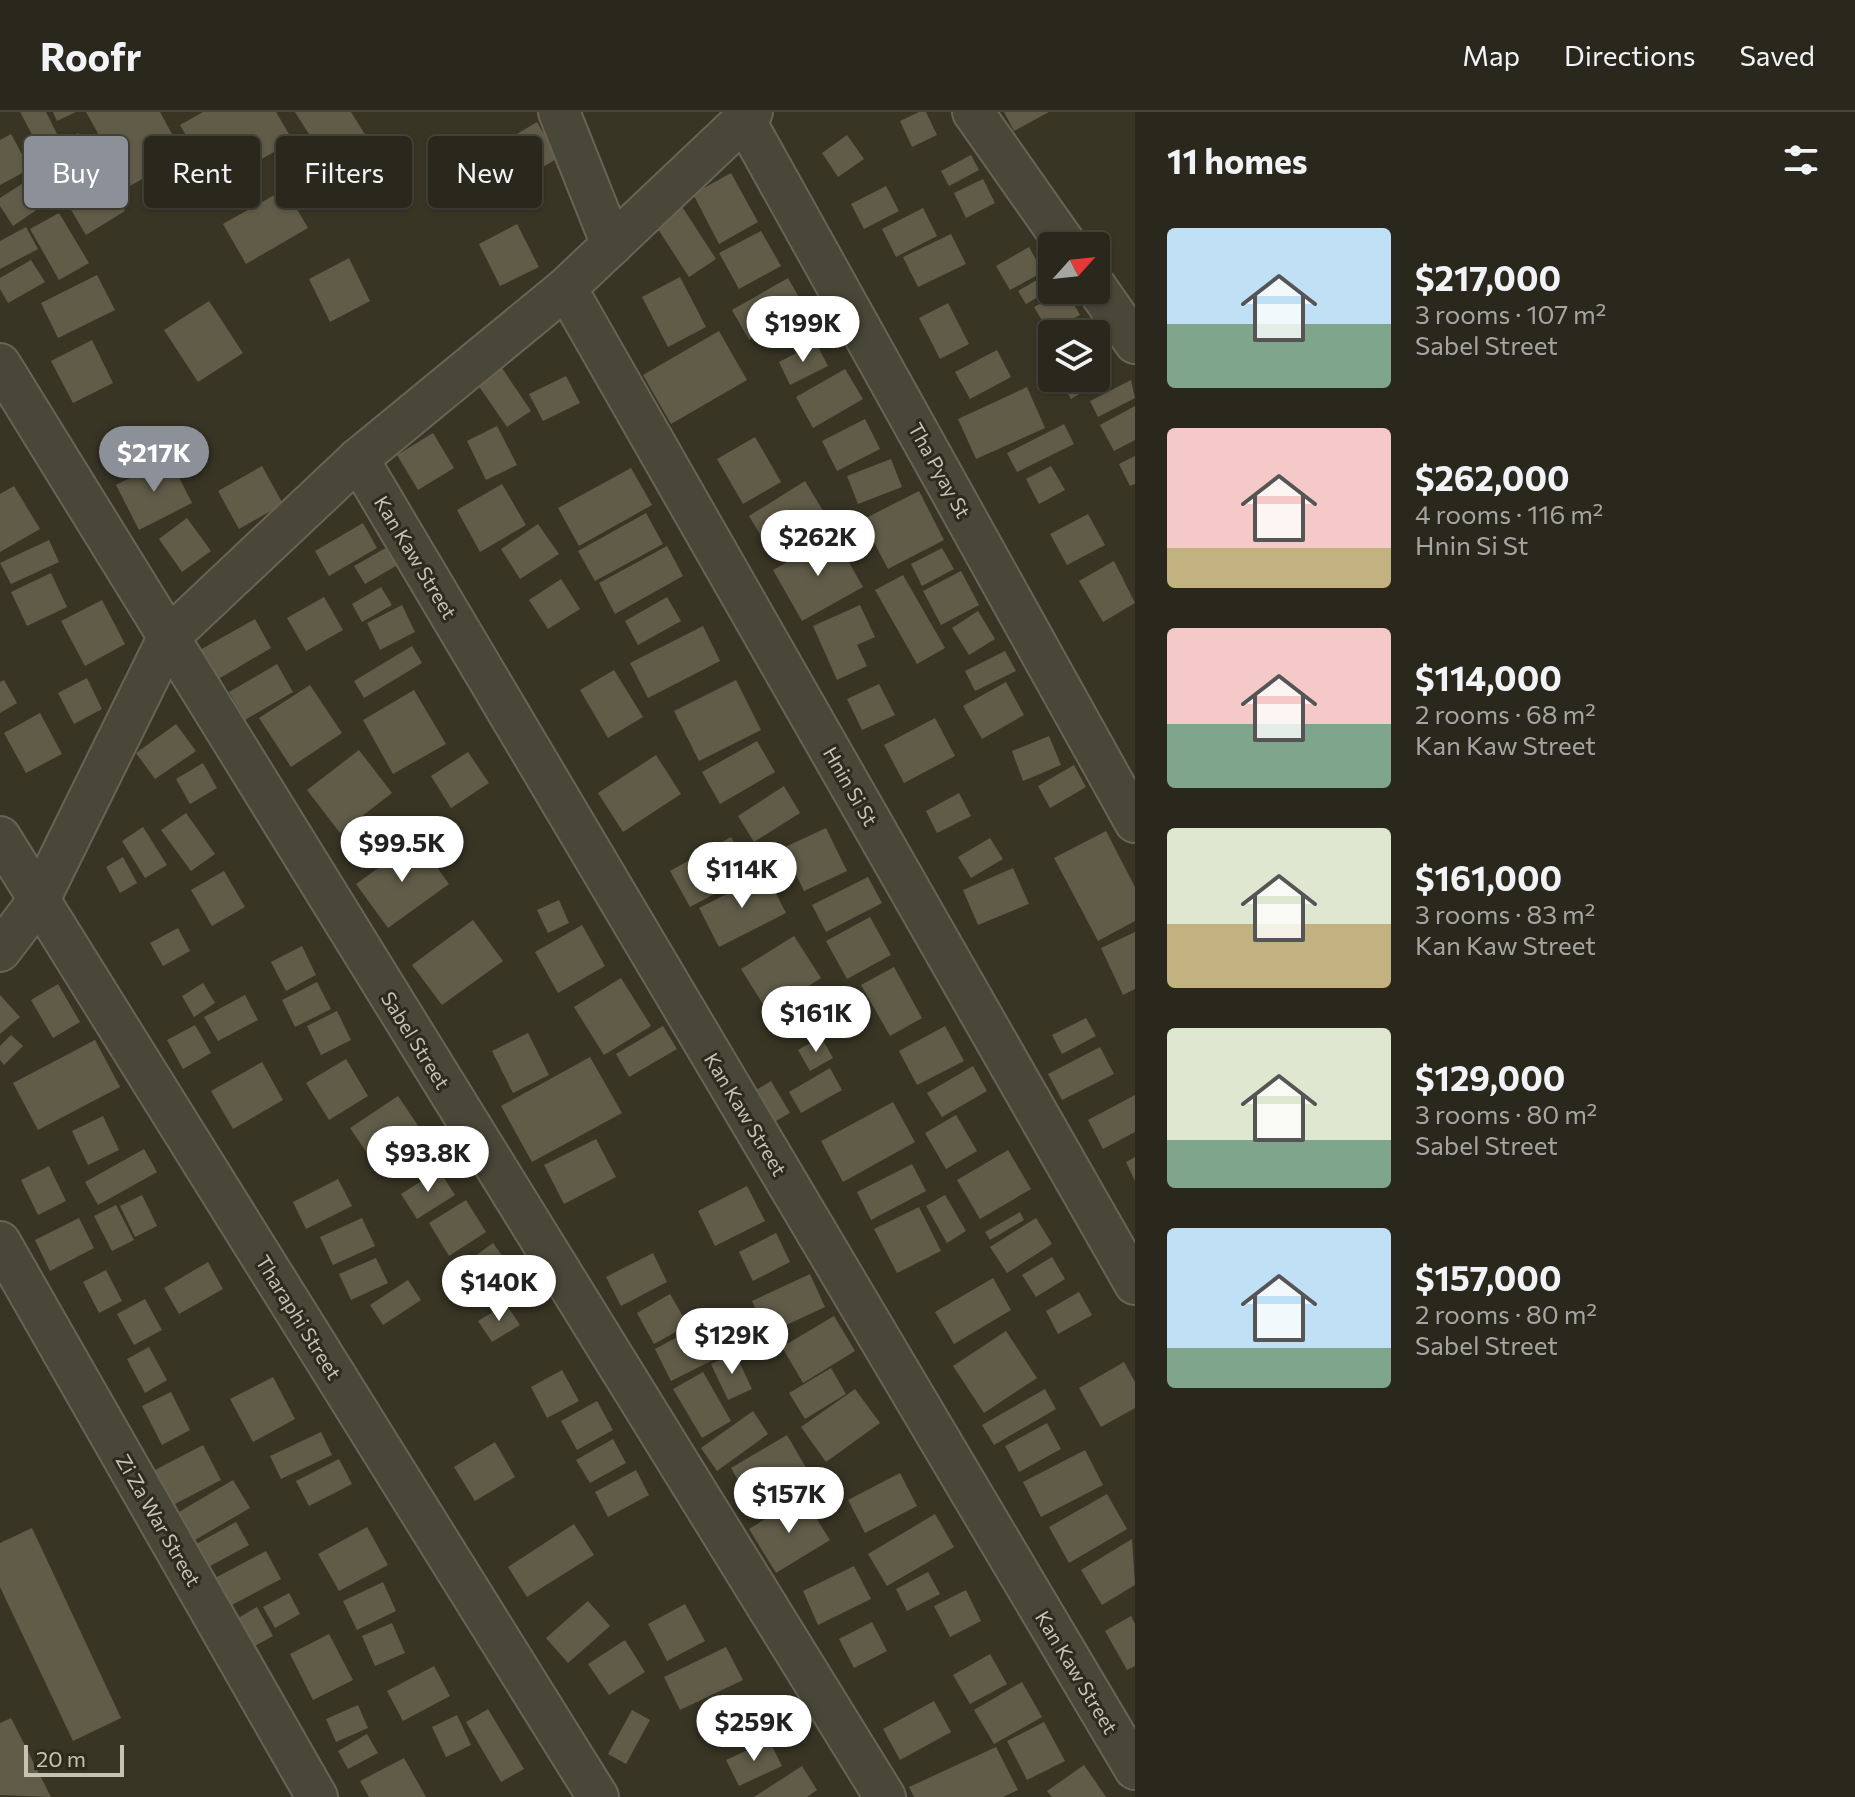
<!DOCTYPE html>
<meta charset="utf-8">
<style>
body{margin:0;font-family:Commissioner,sans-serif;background:#323025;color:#f1f3f6;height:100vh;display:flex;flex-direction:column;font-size:30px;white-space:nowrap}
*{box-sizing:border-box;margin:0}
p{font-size:26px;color:#a5a6a3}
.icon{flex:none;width:44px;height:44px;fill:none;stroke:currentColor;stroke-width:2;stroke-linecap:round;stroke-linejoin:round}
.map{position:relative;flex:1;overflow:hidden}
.drawer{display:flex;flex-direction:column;background:#2a281c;width:720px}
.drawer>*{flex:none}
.banner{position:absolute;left:24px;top:24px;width:760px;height:72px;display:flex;gap:16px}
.needle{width:52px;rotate:63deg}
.tools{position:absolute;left:1038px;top:120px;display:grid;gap:16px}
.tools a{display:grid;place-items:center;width:72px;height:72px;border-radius:8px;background:#2a281c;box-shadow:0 2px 6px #0004,0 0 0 2px #46443b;font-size:40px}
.scale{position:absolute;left:24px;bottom:20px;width:100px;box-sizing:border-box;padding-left:8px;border:4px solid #c5c3b4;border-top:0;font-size:22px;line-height:28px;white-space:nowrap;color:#c5c3b4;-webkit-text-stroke:6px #2e2b1d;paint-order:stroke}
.price{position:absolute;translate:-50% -68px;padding:0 18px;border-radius:28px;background:#fff;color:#222;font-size:26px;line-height:52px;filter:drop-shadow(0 2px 4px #0008)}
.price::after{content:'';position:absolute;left:50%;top:48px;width:24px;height:18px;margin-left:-12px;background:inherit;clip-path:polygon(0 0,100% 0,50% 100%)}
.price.current{background:#8c9099;color:#fff}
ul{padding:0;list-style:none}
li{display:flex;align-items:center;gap:24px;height:200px;padding:0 32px}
li span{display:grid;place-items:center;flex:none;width:224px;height:160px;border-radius:8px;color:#555}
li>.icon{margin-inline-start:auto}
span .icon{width:96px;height:96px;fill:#fffc;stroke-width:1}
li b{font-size:34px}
h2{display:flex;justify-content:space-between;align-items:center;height:96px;padding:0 32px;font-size:34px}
.chip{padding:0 28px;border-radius:8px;background:#2a281c;box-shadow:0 2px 6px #0004,0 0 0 2px #46443b;font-size:28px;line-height:72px}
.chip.current{background:#8c9099;color:#fff}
header{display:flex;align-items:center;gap:48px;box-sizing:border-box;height:112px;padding:0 40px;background:#2a281c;border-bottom:2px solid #46443b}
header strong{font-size:38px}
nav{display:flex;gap:44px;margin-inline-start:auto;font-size:28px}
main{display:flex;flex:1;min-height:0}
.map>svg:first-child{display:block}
.building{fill:#605c48}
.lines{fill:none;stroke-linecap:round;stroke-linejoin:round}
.street-casing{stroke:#676456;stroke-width:44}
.street{stroke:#494738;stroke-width:40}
.labels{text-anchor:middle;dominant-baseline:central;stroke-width:6;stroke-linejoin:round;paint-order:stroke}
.street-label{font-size:20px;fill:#c5c3b4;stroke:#2e2b1d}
</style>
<header>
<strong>Roofr</strong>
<nav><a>Map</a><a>Directions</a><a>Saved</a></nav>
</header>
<main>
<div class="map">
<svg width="1135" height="1685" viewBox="0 0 1135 1685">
<rect width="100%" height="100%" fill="#383525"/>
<g class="building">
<polygon points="20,0 46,0 57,22 37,32"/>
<polygon points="53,0 76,0 57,9"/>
<polygon points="86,0 160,0 184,44 128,75"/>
<polygon points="203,0 276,0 293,29 215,74 180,13"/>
<polygon points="295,0 351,0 374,37 334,62"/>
<polygon points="919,0 926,0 937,23 912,35 900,9"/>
<polygon points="1004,0 1049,0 1014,19"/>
<polygon points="537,10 558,46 533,61 512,25"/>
<polygon points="78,21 125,99 86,123 39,44"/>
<polygon points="11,22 30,57 0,73 0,28"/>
<polygon points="847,23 864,47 838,65 822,41"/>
<polygon points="971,43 979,58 949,74 941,59"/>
<polygon points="731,61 758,110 719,132 693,82"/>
<polygon points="34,64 51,88 13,114 0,94 0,86"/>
<polygon points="983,67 995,91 966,106 954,81"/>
<polygon points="886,74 899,99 864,117 851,92"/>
<polygon points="285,77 308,116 246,152 223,112"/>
<polygon points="681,93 716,147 689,165 654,111"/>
<polygon points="923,96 937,124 896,145 882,117"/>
<polygon points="59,101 89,151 59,168 30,117"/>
<polygon points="517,112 539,155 500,174 479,132"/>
<polygon points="26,115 38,137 0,157 0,129"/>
<polygon points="761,119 781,154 739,177 719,141"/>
<polygon points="951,122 966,152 918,175 903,145"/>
<polygon points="1029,135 1043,160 1010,178 996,154"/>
<polygon points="349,146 370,189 330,210 309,167"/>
<polygon points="31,148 45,170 8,191 0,177 0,166"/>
<polygon points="1047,162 1052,177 1026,192 1018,179"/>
<polygon points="97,163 115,198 58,226 41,191"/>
<polygon points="680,165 706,215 668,235 642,185"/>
<polygon points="788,166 805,196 749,228 732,198"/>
<polygon points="1066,178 1080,203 1049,220 1034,195"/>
<polygon points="209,189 243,241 198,270 164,218"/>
<polygon points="948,191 969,232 940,247 919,206"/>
<polygon points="1081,213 1086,222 1067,222"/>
<polygon points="719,219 747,268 671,312 643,263"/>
<polygon points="92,228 113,271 73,291 51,249"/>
<polygon points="816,231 828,254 790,273 779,250"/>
<polygon points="997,238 1011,265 970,287 955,260"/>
<polygon points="1096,253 1104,267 1071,287 1059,266 1096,266"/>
<polygon points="502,256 531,299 507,315 478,273"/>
<polygon points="845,257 863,287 813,316 796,285"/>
<polygon points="566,264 580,291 543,309 529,282"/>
<polygon points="1131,268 1135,286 1098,305 1090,289"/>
<polygon points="1027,275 1045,316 976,347 958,307"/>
<polygon points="1135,294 1135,328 1114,339 1100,313"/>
<polygon points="865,307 880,337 837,359 822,329"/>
<polygon points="1064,312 1074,332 1017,360 1007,341"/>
<polygon points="497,314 517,353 486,368 467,329"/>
<polygon points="433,321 454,356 418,378 397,343"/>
<polygon points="755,325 781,370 743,392 717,347"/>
<polygon points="1135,344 1135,372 1130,374 1119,352"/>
<polygon points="169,346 192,391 139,418 116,373"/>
<polygon points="891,347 902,375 858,392 847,364"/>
<polygon points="262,354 283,392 239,417 218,379"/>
<polygon points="1051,354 1065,378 1039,392 1026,367"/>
<polygon points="631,356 652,393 579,434 558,396"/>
<polygon points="805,369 831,412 775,447 749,404"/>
<polygon points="502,372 526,413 480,440 457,398"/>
<polygon points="14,374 40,417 0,440 0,382"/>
<polygon points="919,379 944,428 888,457 862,408"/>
<polygon points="646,401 663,432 595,469 578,439"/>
<polygon points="1088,402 1105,433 1067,453 1050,422"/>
<polygon points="187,406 211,439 182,460 159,427"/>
<polygon points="363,411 377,436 329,464 315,439"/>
<polygon points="538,412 559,442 520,467 501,437"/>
<polygon points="834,424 863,475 802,509 773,458"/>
<polygon points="49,428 59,450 11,472 0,451"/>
<polygon points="391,433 401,451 365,472 354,454"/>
<polygon points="667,434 683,464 615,502 599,471"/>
<polygon points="942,436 954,457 922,474 911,452"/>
<polygon points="1114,449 1135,491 1103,510 1079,469"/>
<polygon points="961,459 979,493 941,513 923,479"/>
<polygon points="51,461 67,495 27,514 11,480"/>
<polygon points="903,463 945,536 917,552 875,478"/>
<polygon points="561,467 580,497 548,517 529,488"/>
<polygon points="381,475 392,493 362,510 352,492"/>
<polygon points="324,485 343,518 306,539 287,506"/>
<polygon points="667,485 681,509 638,533 625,509"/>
<polygon points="102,488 125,532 85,554 61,509"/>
<polygon points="402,493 415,520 380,538 367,511"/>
<polygon points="860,493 875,525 857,533 867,554 837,568 813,514"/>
<polygon points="978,499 995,527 969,543 952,516"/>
<polygon points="255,507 271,536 215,569 198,539"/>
<polygon points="703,514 720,549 648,586 630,551"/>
<polygon points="412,534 422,551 364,586 354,569"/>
<polygon points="1005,539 1016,559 975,579 965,559"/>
<polygon points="277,552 293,580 245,608 229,580"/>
<polygon points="614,558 643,605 608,626 580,578"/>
<polygon points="87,566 102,597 74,612 58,581"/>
<polygon points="4,568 17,591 0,601 0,570"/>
<polygon points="736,568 761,618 699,649 674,599"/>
<polygon points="1006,570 1024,603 982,627 963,594"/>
<polygon points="879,572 895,603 862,618 847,587"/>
<polygon points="310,573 342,621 291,655 259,606"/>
<polygon points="414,578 446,632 393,662 363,608"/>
<polygon points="40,601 62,642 26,661 4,621"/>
<polygon points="935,606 955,644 904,671 884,633"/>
<polygon points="176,612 196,639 155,667 136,641"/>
<polygon points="1049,624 1061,653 1023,669 1012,639"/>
<polygon points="757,629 775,660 720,692 702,660"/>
<polygon points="359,638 392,681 340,721 307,678"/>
<polygon points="468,640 489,671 451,696 431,664"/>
<polygon points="656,643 681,682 623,720 598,681"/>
<polygon points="203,651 217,676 190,692 176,667"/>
<polygon points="1074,653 1086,675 1050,696 1038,674"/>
<polygon points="784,674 800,701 754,730 738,704"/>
<polygon points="959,681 971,704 937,721 926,699"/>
<polygon points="186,701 215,742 191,759 161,718"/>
<polygon points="143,715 167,753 145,766 122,729"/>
<polygon points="826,716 847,759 804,779 783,736"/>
<polygon points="1106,719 1135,775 1135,809 1098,829 1054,746"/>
<polygon points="731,725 752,762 690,795 670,759"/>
<polygon points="990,726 1003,747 971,766 958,745"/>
<polygon points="417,728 449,772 388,816 356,772"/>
<polygon points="123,745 137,771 120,781 106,755"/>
<polygon points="1013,756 1029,792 978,813 963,778"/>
<polygon points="224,759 245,795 212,814 191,778"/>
<polygon points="766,762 786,801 719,835 699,796"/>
<polygon points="868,765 882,791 826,820 812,793"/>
<polygon points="559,788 569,811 548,821 537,798"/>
<polygon points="870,805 891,843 847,867 826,829"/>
<polygon points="473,808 503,849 442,893 412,853"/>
<polygon points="582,813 605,854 558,881 535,840"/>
<polygon points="178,816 190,839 163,854 150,831"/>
<polygon points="1135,820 1135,877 1123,883 1101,836"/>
<polygon points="794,824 821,866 768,900 741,857"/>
<polygon points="302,834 316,863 286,879 271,850"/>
<polygon points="894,855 922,906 890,924 861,873"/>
<polygon points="621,866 651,914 604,943 574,895"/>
<polygon points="317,870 331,897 295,915 282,888"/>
<polygon points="203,871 215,891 194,905 182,884"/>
<polygon points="58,872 80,910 53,926 31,888"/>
<polygon points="0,883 20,905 0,922"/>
<polygon points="245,883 258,908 218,929 204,905"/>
<polygon points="337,899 351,928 321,943 307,914"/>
<polygon points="1086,906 1096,924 1062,942 1052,923"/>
<polygon points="195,913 211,941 183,957 167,928"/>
<polygon points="663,914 677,937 629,965 616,942"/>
<polygon points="945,914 964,949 917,973 899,939"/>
<polygon points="528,921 549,963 513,981 492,939"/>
<polygon points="11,923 23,934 4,953 0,948 0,934"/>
<polygon points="821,925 833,946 810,959 798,938"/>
<polygon points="95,928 120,975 38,1018 13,971"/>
<polygon points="1100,935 1114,962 1062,988 1048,962"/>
<polygon points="590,945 622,1001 532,1050 501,994"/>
<polygon points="346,947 368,984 329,1008 306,971"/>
<polygon points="262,950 283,988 233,1017 211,979"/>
<polygon points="973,954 987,979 942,1005 927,981"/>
<polygon points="830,956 842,978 801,1001 789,980"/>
<polygon points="771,969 790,1001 769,1013 751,981"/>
<polygon points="1135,983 1135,1020 1103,1037 1088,1008"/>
<polygon points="398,984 419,1015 371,1047 350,1016"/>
<polygon points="893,990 915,1030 843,1070 821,1029"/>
<polygon points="956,1003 977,1039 946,1057 925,1021"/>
<polygon points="103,1004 119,1038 88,1053 72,1019"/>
<polygon points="596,1027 616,1065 564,1092 544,1053"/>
<polygon points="144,1037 157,1060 98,1093 85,1070"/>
<polygon points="1008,1038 1031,1077 980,1107 957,1068"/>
<polygon points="1135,1045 1135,1069 1126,1050"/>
<polygon points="912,1052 926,1079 871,1108 857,1080"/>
<polygon points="49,1054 66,1089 38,1103 21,1068"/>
<polygon points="439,1058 455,1083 417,1107 401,1082"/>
<polygon points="338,1067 352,1094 306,1117 293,1090"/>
<polygon points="747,1074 765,1109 715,1134 698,1099"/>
<polygon points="142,1083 157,1114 135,1125 120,1094"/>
<polygon points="945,1083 966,1119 947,1131 926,1094"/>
<polygon points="466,1088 486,1120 449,1144 429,1111"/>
<polygon points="116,1093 134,1128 112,1139 94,1104"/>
<polygon points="919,1095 941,1139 897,1161 874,1117"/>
<polygon points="1020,1100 1024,1108 990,1128 985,1120"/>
<polygon points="79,1106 94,1136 50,1159 35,1128"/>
<polygon points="362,1106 375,1134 333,1153 320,1125"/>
<polygon points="1036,1106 1052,1132 1007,1161 990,1135"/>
<polygon points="776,1121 790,1150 753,1169 739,1140"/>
<polygon points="493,1131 517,1164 481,1189 457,1157"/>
<polygon points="653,1141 667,1170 621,1194 606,1165"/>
<polygon points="1052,1145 1065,1167 1036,1185 1022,1163"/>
<polygon points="376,1146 388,1171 351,1188 339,1162"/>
<polygon points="208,1150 223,1177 179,1202 164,1176"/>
<polygon points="106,1158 122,1189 99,1201 83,1170"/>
<polygon points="810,1162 825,1195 767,1222 752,1189"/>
<polygon points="993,1166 1011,1198 954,1232 935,1200"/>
<polygon points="408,1168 421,1188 383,1213 370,1193"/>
<polygon points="1079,1180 1092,1203 1058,1222 1046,1199"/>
<polygon points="670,1182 688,1213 654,1232 637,1201"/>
<polygon points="145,1187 162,1218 134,1233 117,1202"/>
<polygon points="506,1192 520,1213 492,1230 478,1209"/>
<polygon points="834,1204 855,1239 803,1271 782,1235"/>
<polygon points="698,1214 715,1247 671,1269 655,1237"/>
<polygon points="1006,1219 1037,1266 984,1301 953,1254"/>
<polygon points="149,1235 167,1268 145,1281 127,1247"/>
<polygon points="735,1241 752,1277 728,1288 711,1252"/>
<polygon points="1124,1250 1135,1270 1135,1296 1101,1315 1079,1276"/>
<polygon points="831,1256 846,1282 805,1307 789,1281"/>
<polygon points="562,1258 579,1289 547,1306 531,1275"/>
<polygon points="703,1260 731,1309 702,1326 673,1277"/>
<polygon points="273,1265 295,1307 253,1330 230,1287"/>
<polygon points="855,1277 880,1311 826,1350 801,1315"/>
<polygon points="1045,1277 1056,1297 994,1333 982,1313"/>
<polygon points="171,1280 190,1318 162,1333 142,1294"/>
<polygon points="597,1289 613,1318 577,1338 561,1309"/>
<polygon points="753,1299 768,1322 717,1359 701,1336"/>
<polygon points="1047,1311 1061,1337 1019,1360 1005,1334"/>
<polygon points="321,1320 332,1343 281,1367 270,1344"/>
<polygon points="787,1323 809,1361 752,1393 731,1356"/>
<polygon points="613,1327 626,1351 590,1371 576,1348"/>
<polygon points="495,1330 515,1365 475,1389 454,1355"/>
<polygon points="203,1333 221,1368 173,1393 155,1358"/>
<polygon points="1085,1338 1103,1373 1041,1405 1023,1370"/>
<polygon points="339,1347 352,1372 309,1394 296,1369"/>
<polygon points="636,1358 649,1383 608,1405 595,1380"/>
<polygon points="900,1361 917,1394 865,1421 848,1388"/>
<polygon points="233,1368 250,1396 195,1428 179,1400"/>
<polygon points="1107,1382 1127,1417 1069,1451 1049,1415"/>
<polygon points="802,1384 830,1428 776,1461 749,1417"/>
<polygon points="935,1402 954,1435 887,1474 868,1442"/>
<polygon points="236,1410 249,1433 199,1460 187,1437"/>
<polygon points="574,1412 594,1443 527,1485 508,1455"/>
<polygon points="367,1415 388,1453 339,1479 318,1442"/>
<polygon points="32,1416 121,1606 73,1629 0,1475 0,1431"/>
<polygon points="1132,1427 1135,1473 1102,1493 1081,1458"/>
<polygon points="266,1439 281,1467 230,1494 215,1466"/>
<polygon points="854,1454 871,1487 818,1513 803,1479"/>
<polygon points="928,1460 940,1482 907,1499 896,1477"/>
<polygon points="383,1470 396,1499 357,1518 343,1489"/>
<polygon points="966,1478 981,1509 950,1525 934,1494"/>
<polygon points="289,1481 300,1502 275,1516 263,1495"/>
<polygon points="588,1489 610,1514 568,1551 546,1526"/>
<polygon points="685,1492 705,1529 667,1549 648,1512"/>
<polygon points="257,1495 273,1524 244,1540 228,1512"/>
<polygon points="1131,1504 1135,1512 1135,1554 1127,1558 1105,1519"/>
<polygon points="872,1510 887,1539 854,1556 839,1527"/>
<polygon points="392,1511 405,1541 375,1554 362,1524"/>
<polygon points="329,1522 353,1568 313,1588 290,1542"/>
<polygon points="625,1528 645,1560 609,1583 588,1552"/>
<polygon points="726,1535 743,1568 680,1598 664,1565"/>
<polygon points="990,1542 1007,1572 970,1592 953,1563"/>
<polygon points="434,1554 450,1584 403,1609 387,1579"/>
<polygon points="1022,1570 1042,1605 994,1632 974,1598"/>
<polygon points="934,1589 951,1620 900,1648 883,1617"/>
<polygon points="358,1593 368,1616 336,1630 326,1607"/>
<polygon points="488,1597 524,1657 501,1670 466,1610"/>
<polygon points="632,1598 650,1608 626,1652 608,1642"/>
<polygon points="457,1603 471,1633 446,1645 432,1615"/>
<polygon points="11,1606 51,1685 0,1683 0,1611"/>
<polygon points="1044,1610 1065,1649 1027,1668 1007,1629"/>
<polygon points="367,1622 378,1641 348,1657 338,1639"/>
<polygon points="769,1628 782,1654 739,1674 726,1648"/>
<polygon points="996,1635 1018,1678 1003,1685 914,1685 909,1675"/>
<polygon points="404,1646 426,1685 369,1685 360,1669"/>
<polygon points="1084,1653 1106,1685 1052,1685 1047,1679"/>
<polygon points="802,1654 817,1678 807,1685 754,1685"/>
</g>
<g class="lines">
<defs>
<g id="street">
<polyline points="559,0 612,133"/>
<polyline points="973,0 1067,134"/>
<polyline points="744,7 1135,710"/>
<polyline points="1096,175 1135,231"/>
<polyline points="566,176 1135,1172"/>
<polyline points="0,252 885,1685"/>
<polyline points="358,347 1135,1657"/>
<polyline points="0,725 598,1685"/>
<polyline points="0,839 39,788 168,526 358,347 566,176 752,0"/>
<polyline points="0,1130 317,1685"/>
</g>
</defs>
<use href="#street" class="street-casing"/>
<use href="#street" class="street"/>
</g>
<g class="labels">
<g class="street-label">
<text transform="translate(940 358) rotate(61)">Tha Pyay St</text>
<text transform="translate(416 445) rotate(59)">Kan Kaw Street</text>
<text transform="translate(851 674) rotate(60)">Hnin Si St</text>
<text transform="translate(416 928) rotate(58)">Sabel Street</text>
<text transform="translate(746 1002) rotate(59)">Kan Kaw Street</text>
<text transform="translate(299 1205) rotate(58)">Tharaphi Street</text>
<text transform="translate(159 1408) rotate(60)">Zi Za War Street</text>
<text transform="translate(1077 1560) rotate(59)">Kan Kaw Street</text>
</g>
</g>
</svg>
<div class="tools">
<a><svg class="needle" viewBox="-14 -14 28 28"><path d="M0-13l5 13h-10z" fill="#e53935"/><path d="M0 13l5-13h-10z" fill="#a5a6a3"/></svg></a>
<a><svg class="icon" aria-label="layers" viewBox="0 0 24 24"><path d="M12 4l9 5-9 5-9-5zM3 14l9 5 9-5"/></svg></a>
</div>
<div class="scale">20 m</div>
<b class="price" style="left:803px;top:252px">$199K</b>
<b class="price current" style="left:154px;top:382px">$217K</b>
<b class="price" style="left:818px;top:466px">$262K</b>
<b class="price" style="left:402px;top:772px">$99.5K</b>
<b class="price" style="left:742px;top:798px">$114K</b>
<b class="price" style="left:816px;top:942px">$161K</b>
<b class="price" style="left:428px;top:1082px">$93.8K</b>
<b class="price" style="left:499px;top:1211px">$140K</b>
<b class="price" style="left:732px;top:1264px">$129K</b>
<b class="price" style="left:789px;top:1423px">$157K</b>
<b class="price" style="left:754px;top:1651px">$259K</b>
<div class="banner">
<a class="chip current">Buy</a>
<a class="chip">Rent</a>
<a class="chip">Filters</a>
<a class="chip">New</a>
</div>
</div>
<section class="drawer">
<h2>11 homes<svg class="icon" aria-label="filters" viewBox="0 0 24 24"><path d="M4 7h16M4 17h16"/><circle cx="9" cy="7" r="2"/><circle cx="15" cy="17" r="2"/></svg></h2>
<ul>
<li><span style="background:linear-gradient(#bfe0f5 60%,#7fa58c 0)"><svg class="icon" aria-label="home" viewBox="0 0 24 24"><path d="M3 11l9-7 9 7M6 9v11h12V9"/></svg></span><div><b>$217,000</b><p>3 rooms · 107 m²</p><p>Sabel Street</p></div></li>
<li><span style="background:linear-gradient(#f6c9c9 75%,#c2b280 0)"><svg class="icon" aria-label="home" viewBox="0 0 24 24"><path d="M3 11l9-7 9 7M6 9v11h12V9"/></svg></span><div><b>$262,000</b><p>4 rooms · 116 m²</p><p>Hnin Si St</p></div></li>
<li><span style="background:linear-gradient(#f6c9c9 60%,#7fa58c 0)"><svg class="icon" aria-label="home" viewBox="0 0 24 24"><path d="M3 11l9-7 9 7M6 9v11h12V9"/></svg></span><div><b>$114,000</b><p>2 rooms · 68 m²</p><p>Kan Kaw Street</p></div></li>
<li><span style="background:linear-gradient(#dfe7d0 60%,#c2b280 0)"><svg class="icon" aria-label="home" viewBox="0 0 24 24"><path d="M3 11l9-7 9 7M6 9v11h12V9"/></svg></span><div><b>$161,000</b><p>3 rooms · 83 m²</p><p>Kan Kaw Street</p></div></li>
<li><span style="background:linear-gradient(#dfe7d0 70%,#7fa58c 0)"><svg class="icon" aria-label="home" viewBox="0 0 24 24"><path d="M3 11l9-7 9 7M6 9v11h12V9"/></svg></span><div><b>$129,000</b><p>3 rooms · 80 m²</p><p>Sabel Street</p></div></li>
<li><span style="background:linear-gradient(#bfe0f5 75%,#7fa58c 0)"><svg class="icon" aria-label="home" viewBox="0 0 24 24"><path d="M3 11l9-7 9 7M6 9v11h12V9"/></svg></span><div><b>$157,000</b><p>2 rooms · 80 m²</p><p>Sabel Street</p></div></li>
</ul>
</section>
</main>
